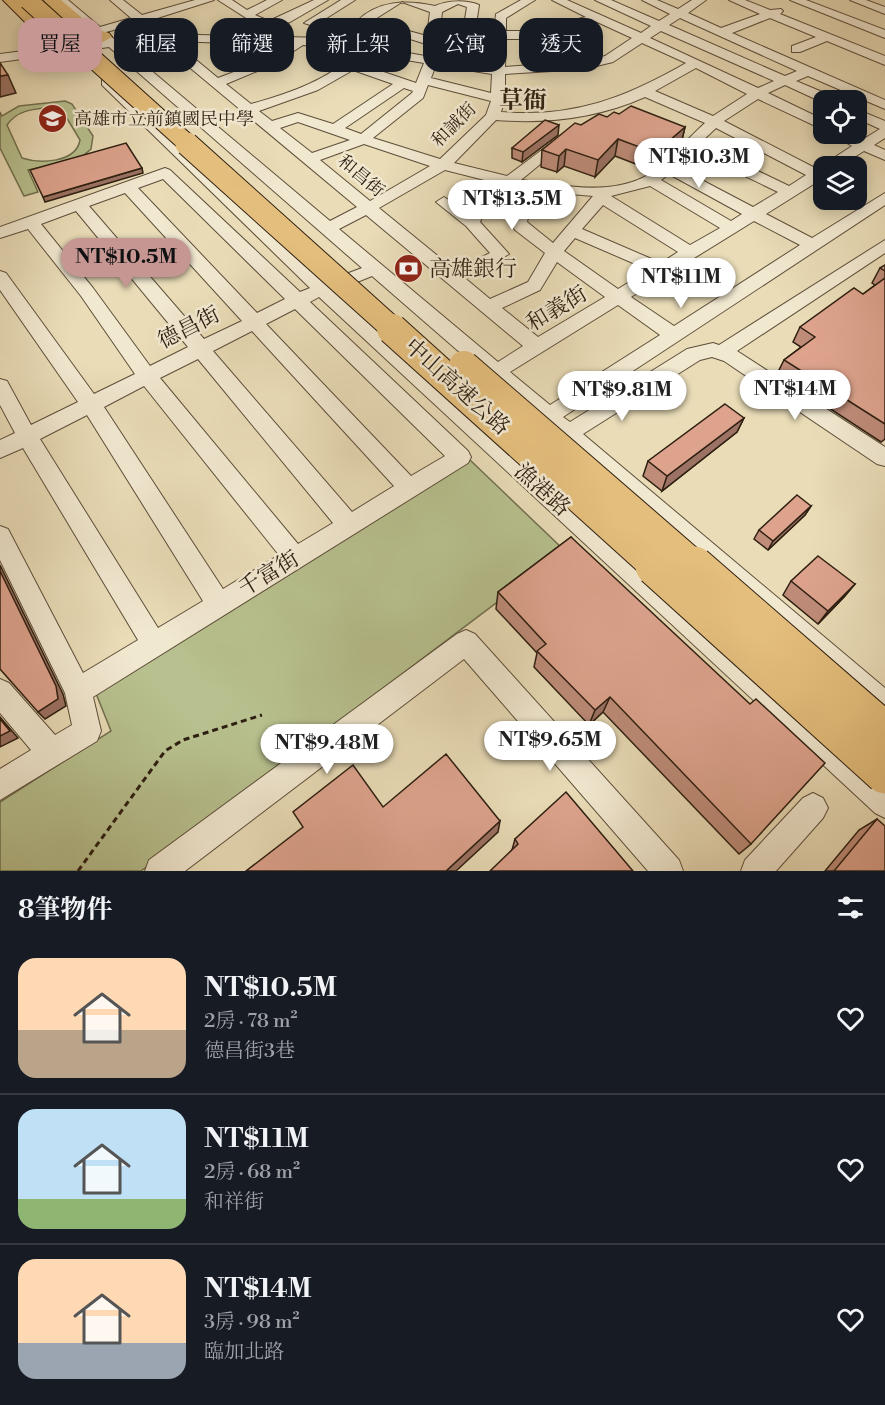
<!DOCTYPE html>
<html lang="zh-TW">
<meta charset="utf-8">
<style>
body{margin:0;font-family:"Libre Bodoni","Noto Serif TC",serif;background:#242831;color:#f1f3f6;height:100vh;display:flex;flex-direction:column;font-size:22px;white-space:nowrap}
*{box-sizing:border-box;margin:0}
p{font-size:20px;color:#9ea1a6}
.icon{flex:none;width:33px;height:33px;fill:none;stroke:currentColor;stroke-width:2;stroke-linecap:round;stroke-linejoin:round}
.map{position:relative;height:871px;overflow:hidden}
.details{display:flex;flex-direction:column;background:#171b24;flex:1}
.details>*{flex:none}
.hud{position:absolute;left:18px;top:18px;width:849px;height:54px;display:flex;gap:12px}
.fabs{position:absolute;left:813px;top:90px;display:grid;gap:12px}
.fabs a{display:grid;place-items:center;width:54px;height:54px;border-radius:12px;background:#171b24;box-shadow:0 3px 15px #0003;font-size:30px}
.price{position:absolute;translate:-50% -51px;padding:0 14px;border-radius:21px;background:#fff;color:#222;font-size:20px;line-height:39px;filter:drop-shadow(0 2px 3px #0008)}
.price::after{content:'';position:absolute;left:50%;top:36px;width:18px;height:14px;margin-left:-9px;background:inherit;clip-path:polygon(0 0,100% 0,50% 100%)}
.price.active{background:#c59692;color:#111}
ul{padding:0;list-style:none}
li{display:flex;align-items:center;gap:18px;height:150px;padding:0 18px}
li+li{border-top:2px solid #363941}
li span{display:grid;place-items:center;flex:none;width:168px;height:120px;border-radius:18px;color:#555}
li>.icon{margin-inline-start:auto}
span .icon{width:72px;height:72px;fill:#fffc;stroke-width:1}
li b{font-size:26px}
h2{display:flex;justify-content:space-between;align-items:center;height:72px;padding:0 18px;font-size:26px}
.pill{padding:0 21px;border-radius:18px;background:#171b24;box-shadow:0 3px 15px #0003;font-size:21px;line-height:54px}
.pill.active{background:#c59692;color:#111}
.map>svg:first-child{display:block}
.green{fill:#b7c08e;stroke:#727050;stroke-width:1.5;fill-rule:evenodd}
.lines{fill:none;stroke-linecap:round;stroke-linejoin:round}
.minor-casing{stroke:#5d4e3a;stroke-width:2}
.highway-casing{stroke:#2e1f11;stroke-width:2}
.path{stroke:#2e1f11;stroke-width:3;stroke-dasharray:6 4;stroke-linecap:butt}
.minor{fill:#f1e8d0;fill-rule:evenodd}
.highway{fill:#e4be7c;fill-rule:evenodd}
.highway-bridge-far3-casing{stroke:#2e1f11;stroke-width:20;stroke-linecap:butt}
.highway-bridge-far2-casing{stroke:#2e1f11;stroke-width:25;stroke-linecap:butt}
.highway-bridge-far1-casing{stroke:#2e1f11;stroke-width:32;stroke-linecap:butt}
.highway-bridge-casing{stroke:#2e1f11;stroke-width:41;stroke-linecap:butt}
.highway-bridge-far3{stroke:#e4be7c;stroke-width:18}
.highway-bridge-far2{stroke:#e4be7c;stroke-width:23}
.highway-bridge-far1{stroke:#e4be7c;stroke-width:30}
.highway-bridge{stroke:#e4be7c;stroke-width:39}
.wall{fill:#be8c79;stroke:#2e1f11;stroke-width:1.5}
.shaded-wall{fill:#9b7263;stroke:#2e1f11;stroke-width:1.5}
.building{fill:#dda38d;stroke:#2e1f11;stroke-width:1.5}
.labels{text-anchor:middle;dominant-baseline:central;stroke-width:5;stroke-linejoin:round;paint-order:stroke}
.far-poi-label{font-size:18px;fill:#2e1f11;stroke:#f1e8d0;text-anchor:start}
.far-street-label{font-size:18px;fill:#2e1f11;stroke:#f1e8d0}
.poi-label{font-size:22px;fill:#2e1f11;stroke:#f1e8d0;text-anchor:start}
.street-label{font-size:22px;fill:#2e1f11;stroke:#f1e8d0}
.far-district-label{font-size:24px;font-weight:bold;fill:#2e1f11;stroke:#f1e8d0}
</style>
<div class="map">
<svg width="885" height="871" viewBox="0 0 885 871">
<rect width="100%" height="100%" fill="#e9dcb7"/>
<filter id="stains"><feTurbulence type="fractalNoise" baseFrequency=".00333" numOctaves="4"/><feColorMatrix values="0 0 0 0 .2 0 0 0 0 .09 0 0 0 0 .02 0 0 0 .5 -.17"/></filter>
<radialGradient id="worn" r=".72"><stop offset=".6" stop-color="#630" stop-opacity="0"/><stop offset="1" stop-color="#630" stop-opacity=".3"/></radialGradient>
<g class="green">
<path d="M65,101l7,3 21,32 -2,13 -12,10 -51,11 10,22 -14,4 -24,-48v-36l2,4 17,-10zM47,108l15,2 18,30c-4,23 -40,24 -58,18l-15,-33c9,-14 25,-16 40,-17z"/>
<polygon points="470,460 565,551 141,871 0,871 0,802 111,731 95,691"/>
</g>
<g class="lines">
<defs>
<g id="minor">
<path d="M55,0h13l32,27 31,-9 -21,-18h13l19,15 53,-15h19l-66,21 16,13 71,2 1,-5 21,-6 -39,-25h14l15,10 20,-10h15l-27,15 14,6 45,-21h14l-38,22 -12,4 -1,5 -10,-1 -21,6 79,2 100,18 1,-12 -70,-22c22,-22 50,-22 79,-16 13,-6 32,-6 44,-1l-4,26h19l2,-17 25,-14h14l-29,18v13h26l54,-14 -34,-17h15l74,33 10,-7 -56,-26h16l48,21 11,-7 -28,-14h15l21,9 14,-9h14l-18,13 33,15 39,-14 -31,-14h16l25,10 11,-1 2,2 -3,3 105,42v9l-58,-24 -27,11h-8v-6l24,-9 -46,-19 -38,15 153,67v9l-77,-33 -12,5 38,16 1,3 -11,3 -39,-18 -17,8 56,27v10l-66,-31 -34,22 93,48 35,-23 -20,-12h17l13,6 18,-11 -24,-11v-9l29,12v17l-11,7 11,5v10l-21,-9 -24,15h-16v17l-7,-1 -51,32 46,24 73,-45v12l-322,212 7,5 117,-73 26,-6 6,2 166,-105v13l-148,98 148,96v19l-8,-2 -153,-103 -12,-4 -12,3 -117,74 302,254v30l-10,-4 -309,-269 -7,2 -7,-2 -4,-6 4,-6 -6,-5 -8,3 -7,-2 -3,-6 5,-7 -161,-140 -37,15 550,492v35l-10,-5 -556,-516 -9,5 158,149 3,6 -3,6 -375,234 8,34 -4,10 -97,59v-31l31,-19 -31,-37v-34l9,4 46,52 17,-10 -7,-32 -65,-133v-34l8,3 75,144 55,-33 -115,-192 -23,10v-18l15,-7 -15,-28v-26l7,2 24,44 47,-23 -78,-112v-19l6,2 88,121 41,-20 -54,-78 -53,-67 -28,9v-11l165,-59 5,2 130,122 10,-4 -208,-203v-6h10l213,203 37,-14 -253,-221 -109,15v-8l101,-13zM402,2l28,10 -3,24 -55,-15zM458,4l9,3 -4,24h-23l2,-19zM680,18l117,53 -12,5 -116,-51zM595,21l37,17 -27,18 -21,5 -79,6 1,-28h26zM137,24l13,10 -36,5 -8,-7zM661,31l113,50 -16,7 -108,-50zM439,39h54l-1,27 -54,-8zM158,41l199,166 -27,14 -208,-175zM173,41l115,4 -33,19 -37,14zM642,43l44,20c-61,35 -113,55 -185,49l4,-13v-25l79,-5 29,-7zM303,45l56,7c-32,28 -68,41 -108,52l-25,-20 48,-20zM371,54l53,9 -8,20 -56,-19zM436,65l56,9 -1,19 -60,-15zM696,68l51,26 -34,22 -58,-25zM353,70l40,14 -60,40 -35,-11 -26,8 -13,-10 59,-21zM428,85l63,16 -5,14 -46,44 -67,-21 50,-40zM404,88l9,3 -1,2 -51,41 -16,-6zM645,97l60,26c-17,15 -30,32 -48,46 -38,29 -92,17 -136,11l46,-38 2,-3 -2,-3 -5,-1 -55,41 -53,-13 42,-43c51,4 102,-2 149,-23zM298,122l52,18 -38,13 -32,-25zM716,128l90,47 -17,11 -89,-43zM364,144l66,22 -60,35 -50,-41zM693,151l85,41 -25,15 -76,-40zM445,170l75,19 -9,33 4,8 30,23 -17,29 -38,17 -24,-20 43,-25 -29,-32 12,-27 -2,-3h-12l-10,21 -24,-16 -8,5 30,24 24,27 -35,17 -76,-62zM669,174l73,40 -11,7 -70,-41zM163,179l122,120 -28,14 -119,-125zM650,186l70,42 -30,17 -79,-49zM535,191l58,5 -40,47 -26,-21zM125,193l117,128 -38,18 -115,-133zM603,205l75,47 -17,11 -79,-34zM76,211l112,136 -38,19 -57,-78 -52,-64zM366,215l157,131 -25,16 -159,-133zM754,221l46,24 -126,81 -43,-29zM575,238l74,32 -31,19 -54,-38zM557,262l48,35 -67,40 -36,-29 38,-18zM618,305l42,30 -110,70 -40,-33zM295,309l150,147 -34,20 -145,-152zM252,331l142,155 -42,26 -139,-161zM198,359l135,164 -35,21 -138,-166zM144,386l135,169 -56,34 -119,-182zM87,415l116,186 -45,27 -118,-189z"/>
<polygon points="341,0 355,0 314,26 304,23"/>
<polygon points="790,0 806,0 885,30 885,38"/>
<polygon points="850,0 866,0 885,7 885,14"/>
<polygon points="466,630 475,634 679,860 683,871 648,871 464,659 185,871 145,871 149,860 457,634"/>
<polygon points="813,793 823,798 828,808 823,818 776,871 741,871 745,860 803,798"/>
</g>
<g id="highway">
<polygon points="3,0 20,0 59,36 73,40 76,44 67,49 47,44"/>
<polygon points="43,0 61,0 95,29 109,33 112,37 103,42 83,37"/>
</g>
</defs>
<use href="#minor" class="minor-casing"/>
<use href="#highway" class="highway-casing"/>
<polyline class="path" points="78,871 165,751 183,740 262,715"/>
<use href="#minor" class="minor"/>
<use href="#highway" class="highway"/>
<defs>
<polyline id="highway-bridge-far3" points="28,0 189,145"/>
<polyline id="highway-bridge-far2" points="187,144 394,330"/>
<g id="highway-bridge-far1">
<polyline points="392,329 656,567"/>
<polyline points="464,366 696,567"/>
</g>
<g id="highway-bridge">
<polyline points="655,566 885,774"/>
<polyline points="694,566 885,732"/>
</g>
</defs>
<use href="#highway-bridge-far3" class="highway-bridge-far3-casing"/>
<use href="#highway-bridge-far2" class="highway-bridge-far2-casing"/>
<use href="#highway-bridge-far1" class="highway-bridge-far1-casing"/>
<use href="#highway-bridge" class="highway-bridge-casing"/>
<use href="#highway-bridge-far3" class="highway-bridge-far3"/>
<use href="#highway-bridge-far2" class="highway-bridge-far2"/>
<use href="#highway-bridge-far1" class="highway-bridge-far1"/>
<use href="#highway-bridge" class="highway-bridge"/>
</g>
<g class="wall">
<polygon points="619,114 685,127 681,144 651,170 615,156 595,177 564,166 557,172 541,167 542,150 581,125 607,117"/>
<polygon points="558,135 522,162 512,158 512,148"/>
<polygon points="885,265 885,439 881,442 777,374 784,360 801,347 793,342 800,327 863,294 875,285 872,283 880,268"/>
<polygon points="744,418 737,432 662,491 643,476 648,461"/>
<polygon points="811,506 805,515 768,550 754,539 759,530"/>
<polygon points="571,537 751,844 739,854 603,712 589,725 534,667 537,653 496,609 498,592"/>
<polygon points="791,581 855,584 844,597 818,624 783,595"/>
<polygon points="877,819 885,871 825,871 859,830"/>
<polygon points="515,839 633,871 512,850"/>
</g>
<g class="shaded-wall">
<polygon points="8,75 16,93 0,97 0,76"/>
<polygon points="559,125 558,135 522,162 523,152"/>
<polygon points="685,127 681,144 651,170 655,153"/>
<polygon points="618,139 615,156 595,177 598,160"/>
<polygon points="566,149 564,166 557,172 559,156"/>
<polygon points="142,168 143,173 45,202 43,197"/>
<polygon points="744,418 737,432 662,491 667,476"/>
<polygon points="811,506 805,515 768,550 773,541"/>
<polygon points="0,565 63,694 66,706 45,719 38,712 0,571"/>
<polygon points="855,584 844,597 818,624 828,611"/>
<polygon points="610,697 603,712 589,725 595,710"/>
<polygon points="0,717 18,738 0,747"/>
<polygon points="500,821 498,832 456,871 446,871"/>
</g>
<g class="building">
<polygon points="0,63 8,75 0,76"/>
<polygon points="631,106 685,127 655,153 618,139 598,160 566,149 559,156 542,150 575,123 581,125 599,114 607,117 614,112 619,114"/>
<polygon points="545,120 559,125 523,152 512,148"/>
<polygon points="126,143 142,168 43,197 30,170"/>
<polygon points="885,265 885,271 880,268"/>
<polygon points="885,278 885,424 784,360 815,337 800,327 854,288 863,294"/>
<polygon points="725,404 744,418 667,476 648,461"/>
<polygon points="797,495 811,506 773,541 759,530"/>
<polygon points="571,537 750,704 756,699 825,763 751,844 610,697 595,710 537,651 546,644 498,592"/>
<polygon points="818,556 855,584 828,611 791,581"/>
<polygon points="0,571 56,686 58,699 38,712 0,669"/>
<polygon points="0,719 10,731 0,736"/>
<polygon points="446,754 500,821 446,871 246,871 303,827 293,812 353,765 383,807"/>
<polygon points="566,792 633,871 490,871 518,844 515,839"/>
<polygon points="877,819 885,826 885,871 834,871"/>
</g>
<defs>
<symbol id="school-disc" viewBox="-11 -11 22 22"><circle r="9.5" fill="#8f2418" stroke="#f1e8d0"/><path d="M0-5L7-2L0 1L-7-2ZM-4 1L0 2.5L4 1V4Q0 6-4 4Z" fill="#fff"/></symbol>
<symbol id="bank-disc" viewBox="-11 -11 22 22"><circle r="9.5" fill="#8f2418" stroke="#f1e8d0"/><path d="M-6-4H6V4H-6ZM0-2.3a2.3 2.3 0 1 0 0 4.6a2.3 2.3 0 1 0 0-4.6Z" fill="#fff"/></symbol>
</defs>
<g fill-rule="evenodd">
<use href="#school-disc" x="36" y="102" width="33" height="33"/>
<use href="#bank-disc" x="392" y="252" width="33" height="33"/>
</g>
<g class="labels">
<g class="far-poi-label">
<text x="74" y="119">高雄市立前鎮國民中學</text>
</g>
<g class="far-street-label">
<text transform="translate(454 125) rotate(-45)">和誠街</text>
<text transform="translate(361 176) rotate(40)">和昌街</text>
</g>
<g class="poi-label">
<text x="429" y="269">高雄銀行</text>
</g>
<g class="street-label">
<text transform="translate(557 309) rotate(-31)">和義街</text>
<text transform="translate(189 328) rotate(-27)">德昌街</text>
<text transform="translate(457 387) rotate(42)">中山高速公路</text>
<text transform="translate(542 490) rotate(42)">漁港路</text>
<text transform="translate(269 574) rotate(-31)">千富街</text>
</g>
<g class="far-district-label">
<text x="523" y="101">草衙</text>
</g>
</g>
<rect width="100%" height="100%" filter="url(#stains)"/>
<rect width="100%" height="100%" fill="url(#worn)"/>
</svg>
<div class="fabs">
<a><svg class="icon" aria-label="locate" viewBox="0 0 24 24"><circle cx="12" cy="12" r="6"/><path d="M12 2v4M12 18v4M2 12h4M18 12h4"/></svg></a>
<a><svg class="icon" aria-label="layers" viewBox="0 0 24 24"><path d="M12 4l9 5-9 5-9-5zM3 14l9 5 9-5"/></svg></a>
</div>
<b class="price" style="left:699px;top:189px">NT$10.3M</b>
<b class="price" style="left:512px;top:231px">NT$13.5M</b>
<b class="price active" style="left:126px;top:289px">NT$10.5M</b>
<b class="price" style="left:681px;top:309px">NT$11M</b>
<b class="price" style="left:795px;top:421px">NT$14M</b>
<b class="price" style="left:622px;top:422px">NT$9.81M</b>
<b class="price" style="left:550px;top:772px">NT$9.65M</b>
<b class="price" style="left:327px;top:775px">NT$9.48M</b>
<div class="hud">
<a class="pill active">買屋</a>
<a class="pill">租屋</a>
<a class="pill">篩選</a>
<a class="pill">新上架</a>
<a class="pill">公寓</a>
<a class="pill">透天</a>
</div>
</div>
<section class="details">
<h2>8筆物件<svg class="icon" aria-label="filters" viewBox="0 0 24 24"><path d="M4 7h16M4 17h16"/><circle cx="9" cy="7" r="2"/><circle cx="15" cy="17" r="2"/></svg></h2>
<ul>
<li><span style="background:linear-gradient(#ffd9b3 60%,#b9a48a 0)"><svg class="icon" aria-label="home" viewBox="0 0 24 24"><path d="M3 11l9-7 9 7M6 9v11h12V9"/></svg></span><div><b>NT$10.5M</b><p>2房 · 78 m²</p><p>德昌街3巷</p></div><svg class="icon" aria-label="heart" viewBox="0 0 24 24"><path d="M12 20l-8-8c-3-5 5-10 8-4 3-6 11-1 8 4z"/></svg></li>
<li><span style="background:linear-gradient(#bfe0f5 75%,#8fb573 0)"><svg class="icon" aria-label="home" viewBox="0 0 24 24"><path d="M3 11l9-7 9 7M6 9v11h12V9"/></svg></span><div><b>NT$11M</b><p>2房 · 68 m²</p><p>和祥街</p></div><svg class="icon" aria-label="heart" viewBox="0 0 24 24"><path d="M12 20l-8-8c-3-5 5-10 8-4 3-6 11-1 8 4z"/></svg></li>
<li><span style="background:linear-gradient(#ffd9b3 70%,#9aa5b1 0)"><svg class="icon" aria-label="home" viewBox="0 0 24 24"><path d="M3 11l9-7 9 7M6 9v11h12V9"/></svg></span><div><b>NT$14M</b><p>3房 · 98 m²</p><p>臨加北路</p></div><svg class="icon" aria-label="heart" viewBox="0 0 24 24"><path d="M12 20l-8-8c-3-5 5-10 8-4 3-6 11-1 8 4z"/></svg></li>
</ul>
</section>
